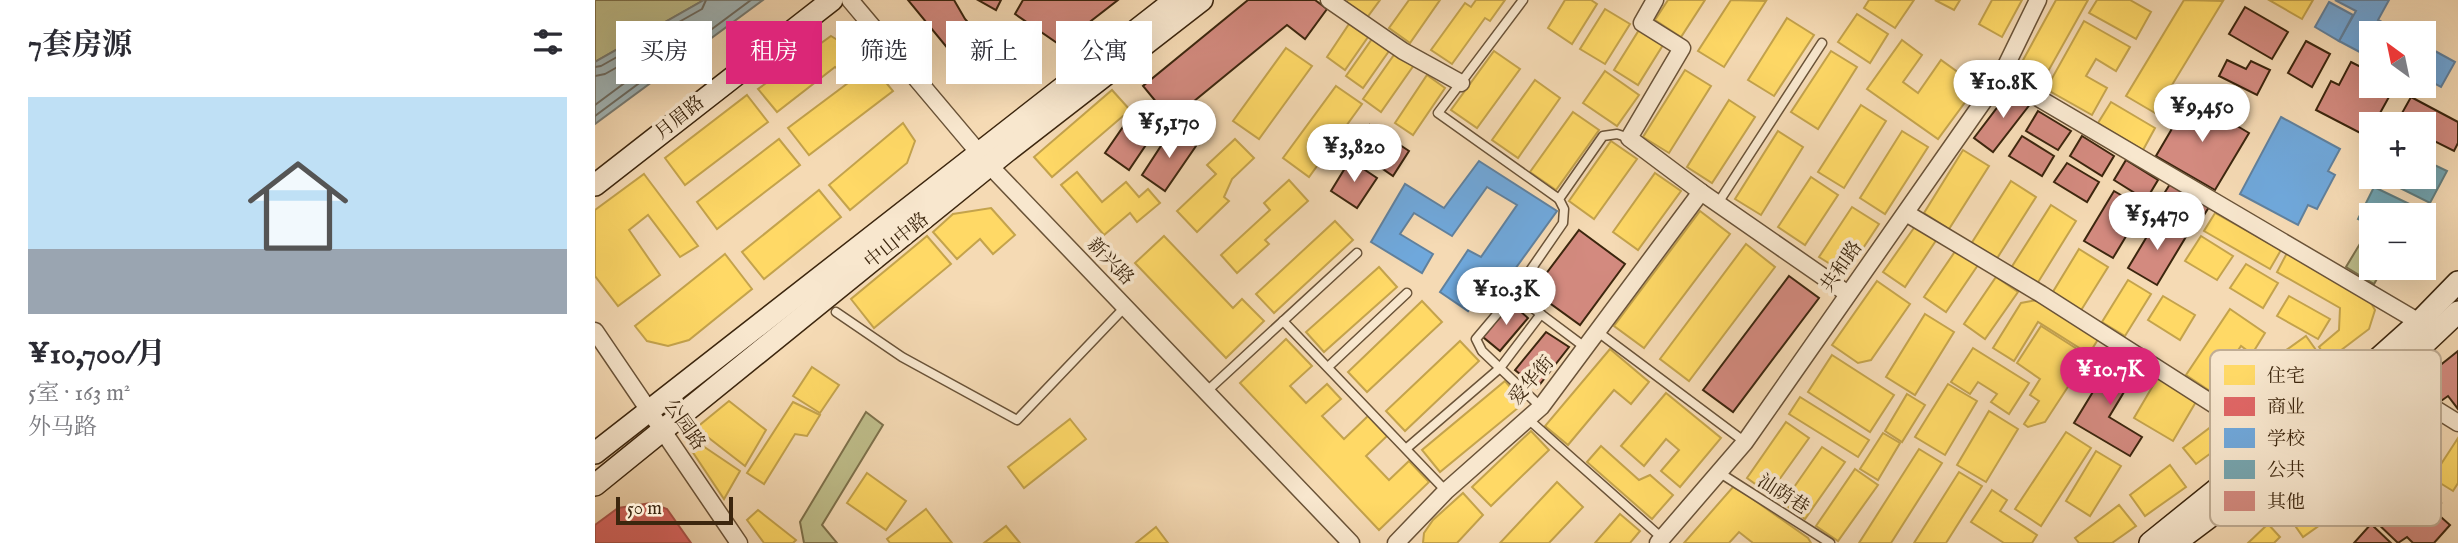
<!DOCTYPE html>
<html lang="zh">
<meta charset="utf-8">
<style>
body{margin:0;font-family:"IM FELL English","Noto Serif SC",serif;background:#f2f2f3;color:#2b2b33;height:100vh;display:flex;flex-direction:column;font-size:26px;white-space:nowrap}
*{box-sizing:border-box;margin:0}
p{font-size:23px;color:#7c7c81}
.icon{flex:none;width:38px;height:38px;fill:none;stroke:currentColor;stroke-width:2;stroke-linecap:round;stroke-linejoin:round}
.map{position:relative;flex:1;overflow:hidden}
.side{display:flex;flex-direction:column;background:#fff;width:595px}
.side>*{flex:none}
.banner{position:absolute;left:21px;top:21px;width:665px;height:63px;display:flex;gap:14px}
.needle{width:46px;rotate:327deg}
.tools{position:absolute;left:1764px;top:21px;display:grid;gap:14px}
.tools a{display:grid;place-items:center;width:77px;height:77px;border-radius:0px;background:#fff;box-shadow:0 7px 28px #0002;font-size:35px}
.scale{position:absolute;left:21px;bottom:18px;width:117px;box-sizing:border-box;padding-left:7px;border:4px solid #3c260e;border-top:0;font-size:19px;line-height:24px;white-space:nowrap;color:#3c260e;-webkit-text-stroke:5px #f8e7ce;paint-order:stroke}
.price{position:absolute;translate:-50% -60px;padding:0 16px;border-radius:24px;background:#fff;color:#222;font-size:23px;line-height:46px;filter:drop-shadow(0 2px 4px #0008)}
.price::after{content:'';position:absolute;left:50%;top:42px;width:21px;height:16px;margin-left:-10px;background:inherit;clip-path:polygon(0 0,100% 0,50% 100%)}
.price.selected{background:#db2777;color:#fff}
ul{padding:0;list-style:none}
li{display:grid;align-content:center;gap:14px;height:371px;padding:0 28px}
li span{display:grid;place-items:center;height:217px;border-radius:0px;color:#555}
li>.icon{margin-inline-start:auto}
span .icon{width:126px;height:126px;fill:#fffc;stroke-width:1}
li b{font-size:30px}
h2{display:flex;justify-content:space-between;align-items:center;height:84px;padding:0 28px;font-size:30px}
.pill{padding:0 24px;border-radius:0px;background:#fff;box-shadow:0 7px 28px #0002;font-size:24px;line-height:63px}
.pill.selected{background:#db2777;color:#fff}
main{display:flex;flex:1;min-height:0}
.map>svg:first-child{display:block}
.green{fill:#bfbe8b;stroke:#7e724c;stroke-width:2}
.water{fill:#a2b7b9;stroke:#797d75;stroke-width:2}
.homes{fill:#ffd966;stroke:#c4a34c;stroke-width:2}
.shops{fill:#e06666;stroke:#af534c;stroke-width:2}
.schools{fill:#6fa8dc;stroke:#60819e;stroke-width:2}
.public{fill:#76a5af;stroke:#657f7f;stroke-width:2}
.lines{fill:none;stroke-linecap:round;stroke-linejoin:round}
.shore{stroke:#6f6e64;stroke-width:2}
.building{fill:#d38a7f;stroke:#3c260e;stroke-width:2}
.lane-casing{stroke:#6a5338;stroke-width:11}
.street-casing{stroke:#6a5338;stroke-width:19}
.secondary-casing{stroke:#3c260e;stroke-width:24}
.lane{stroke:#f8e7ce;stroke-width:8}
.street{stroke:#f8e7ce;stroke-width:16}
.secondary{stroke:#f8e7ce;stroke-width:21}
.labels{text-anchor:middle;dominant-baseline:central;stroke-width:7;stroke-linejoin:round;paint-order:stroke}
.street-label{font-size:19px;fill:#3c260e;stroke:#f8e7ce}
.key{fill:#f8e7ce;stroke:#c0ad94;stroke-width:2}
.key-label{font-size:19px;fill:#3c260e}
</style>
<main>
<section class="side">
<h2>7套房源<svg class="icon" aria-label="filters" viewBox="0 0 24 24"><path d="M4 7h16M4 17h16"/><circle cx="9" cy="7" r="2"/><circle cx="15" cy="17" r="2"/></svg></h2>
<ul>
<li><span style="background:linear-gradient(#bfe0f5 70%,#9aa5b1 0)"><svg class="icon" aria-label="home" viewBox="0 0 24 24"><path d="M3 11l9-7 9 7M6 9v11h12V9"/></svg></span><div><b>¥10,700/月</b><p>5室 · 163 m²</p><p>外马路</p></div></li>
</ul>
</section>
<div class="map">
<svg width="1863" height="543" viewBox="0 0 1863 543">
<rect width="100%" height="100%" fill="#f5dab4"/>
<filter id="stains"><feTurbulence type="fractalNoise" baseFrequency=".00286" numOctaves="4"/><feColorMatrix values="0 0 0 0 .2 0 0 0 0 .09 0 0 0 0 .02 0 0 0 .5 -.17"/></filter>
<radialGradient id="worn" r=".72"><stop offset=".6" stop-color="#630" stop-opacity="0"/><stop offset="1" stop-color="#630" stop-opacity=".3"/></radialGradient>
<g class="green">
<polygon points="0,0 109,0 0,62"/>
<polygon points="1769,237 1776,241 1776,268 1788,268 1779,284 1751,267"/>
<polygon points="271,412 288,425 227,525 242,543 209,543 205,522"/>
</g>
<polygon class="water" points="109,0 168,0 0,124 0,62"/>
<g class="homes">
<polygon points="753,0 785,0 771,19 750,4"/>
<polygon points="814,0 845,0 815,43 794,28"/>
<polygon points="881,0 910,0 895,21 890,18 857,64 836,50 870,3 876,7"/>
<polygon points="970,0 996,0 1002,4 977,44 953,28"/>
<polygon points="1073,0 1110,0 1086,37 1060,20"/>
<polygon points="1136,0 1171,1 1129,67 1103,51"/>
<polygon points="1274,0 1319,0 1300,28 1269,8"/>
<polygon points="1340,0 1365,0 1359,10"/>
<polygon points="1397,0 1427,0 1407,37 1384,24"/>
<polygon points="1461,0 1493,0 1446,84 1422,71"/>
<polygon points="1502,0 1535,0 1556,12 1541,39 1494,13"/>
<polygon points="1589,0 1628,1 1560,113 1531,96"/>
<polygon points="1674,0 1718,0 1707,19"/>
<polygon points="1010,9 1035,24 1010,64 985,49"/>
<polygon points="1262,14 1293,34 1275,63 1243,42"/>
<polygon points="1192,18 1219,35 1179,96 1153,80"/>
<polygon points="1489,21 1535,47 1521,71 1501,59 1491,76 1512,88 1497,115 1451,89"/>
<polygon points="754,24 773,37 750,70 732,57"/>
<polygon points="1044,30 1068,45 1043,85 1019,70"/>
<polygon points="236,36 270,57 298,91 214,155 193,128 257,80 240,67 182,112 163,89"/>
<polygon points="777,39 794,51 768,88 751,76"/>
<polygon points="1307,40 1327,55 1308,82 1323,93 1346,60 1382,86 1343,139 1272,89"/>
<polygon points="691,48 717,66 664,139 638,121"/>
<polygon points="899,51 925,69 882,128 856,110"/>
<polygon points="1236,51 1262,67 1223,129 1196,112"/>
<polygon points="801,52 819,65 786,112 768,99"/>
<polygon points="1090,70 1116,86 1074,153 1048,137"/>
<polygon points="1010,71 1044,95 1022,126 988,103"/>
<polygon points="832,75 850,88 818,135 800,123"/>
<polygon points="940,80 965,98 923,158 897,140"/>
<polygon points="741,86 767,104 714,177 688,158"/>
<polygon points="517,90 535,110 457,177 439,157"/>
<polygon points="152,95 173,122 90,185 70,158"/>
<polygon points="1134,100 1160,117 1117,183 1092,167"/>
<polygon points="1516,102 1560,128 1548,150 1503,123"/>
<polygon points="1266,105 1291,121 1249,188 1223,172"/>
<polygon points="978,112 1004,130 961,190 935,172"/>
<polygon points="308,123 320,141 312,163 255,210 234,185"/>
<polygon points="1183,131 1208,147 1166,215 1140,199"/>
<polygon points="1307,131 1333,147 1290,214 1265,198"/>
<polygon points="184,139 205,165 122,229 102,202"/>
<polygon points="640,139 659,158 637,179 629,197 634,201 602,232 582,211 621,174 612,165"/>
<polygon points="1016,141 1042,159 999,219 974,201"/>
<polygon points="1368,150 1394,166 1354,229 1329,213"/>
<polygon points="482,172 507,202 531,182 544,197 553,189 565,203 542,222 535,213 509,235 466,185"/>
<polygon points="1060,173 1086,191 1043,250 1018,232"/>
<polygon points="49,174 103,246 85,257 53,215 34,230 65,275 23,306 0,276 0,210"/>
<polygon points="1216,177 1243,195 1210,245 1183,227"/>
<polygon points="694,180 713,201 670,240 674,244 642,273 626,255 675,210 669,203"/>
<polygon points="1416,181 1441,197 1401,260 1376,244"/>
<polygon points="224,190 246,217 169,279 147,252"/>
<polygon points="1456,205 1481,221 1442,284 1416,268"/>
<polygon points="1257,207 1284,224 1251,274 1224,257"/>
<polygon points="396,208 420,235 398,254 385,239 362,259 338,232 358,214"/>
<polygon points="1105,211 1135,234 1049,348 1019,326"/>
<polygon points="1620,213 1686,250 1675,269 1609,231"/>
<polygon points="740,221 758,240 679,313 661,294"/>
<polygon points="1321,225 1342,239 1310,287 1288,272"/>
<polygon points="332,236 356,264 279,328 256,299"/>
<polygon points="569,236 638,308 647,299 669,321 631,358 540,263"/>
<polygon points="1606,236 1638,256 1622,280 1590,261"/>
<polygon points="1151,244 1180,267 1094,381 1065,359"/>
<polygon points="1484,249 1513,267 1485,312 1456,295"/>
<polygon points="1361,250 1383,265 1351,312 1329,297"/>
<polygon points="1692,253 1775,301 1780,310 1774,329 1733,360 1724,347 1744,330 1745,308 1682,272"/>
<polygon points="130,254 157,289 94,340 73,346 52,341 40,326"/>
<polygon points="1651,264 1683,283 1668,308 1635,288"/>
<polygon points="784,267 802,287 729,352 711,332"/>
<polygon points="1401,277 1423,292 1390,339 1369,324"/>
<polygon points="1533,280 1556,294 1530,336 1507,322"/>
<polygon points="1282,281 1315,304 1276,360 1263,363 1237,345"/>
<polygon points="1568,296 1600,315 1585,340 1553,320"/>
<polygon points="1694,296 1735,319 1723,339 1682,316"/>
<polygon points="1447,299 1505,336 1494,354 1443,322 1419,361 1398,348 1426,303"/>
<polygon points="827,301 847,322 772,392 753,372"/>
<polygon points="1635,309 1670,333 1657,354 1646,346 1615,391 1591,375"/>
<polygon points="1330,314 1359,332 1320,395 1291,377"/>
<polygon points="1446,326 1493,356 1450,422 1433,427 1429,424 1444,401 1435,395 1445,379 1422,363"/>
<polygon points="1711,336 1731,364 1659,416 1652,406 1645,411 1632,392"/>
<polygon points="691,339 717,366 695,386 711,403 732,384 746,399 727,416 749,439 773,416 792,436 771,456 794,480 814,461 834,482 784,530 645,383"/>
<polygon points="865,341 884,361 810,431 791,411"/>
<polygon points="1378,348 1434,383 1414,414 1396,402 1402,394 1383,382 1375,394 1356,382"/>
<polygon points="1015,349 1054,382 1036,404 1019,390 973,445 950,426"/>
<polygon points="1237,355 1299,395 1275,432 1213,392"/>
<polygon points="217,367 244,385 225,413 198,396"/>
<polygon points="1563,377 1602,400 1578,441 1539,418"/>
<polygon points="910,381 929,403 845,472 827,450"/>
<polygon points="1353,384 1382,401 1350,455 1320,437"/>
<polygon points="1071,393 1126,438 1085,487 1066,471 1084,450 1071,439 1049,466 1026,446"/>
<polygon points="1312,394 1330,405 1307,442 1290,431"/>
<polygon points="1205,397 1274,440 1263,457 1194,414"/>
<polygon points="134,401 171,430 150,466 101,428"/>
<polygon points="198,402 225,415 212,436 200,434 169,484 152,473"/>
<polygon points="1394,411 1423,429 1391,482 1362,465"/>
<polygon points="1629,417 1642,434 1601,464 1588,448"/>
<polygon points="1790,418 1801,434 1769,457 1787,481 1708,537 1680,497"/>
<polygon points="475,419 491,439 429,488 413,467"/>
<polygon points="1191,422 1214,438 1174,494 1152,478"/>
<polygon points="936,431 954,450 896,506 877,487"/>
<polygon points="1471,432 1496,448 1446,526 1420,509"/>
<polygon points="1288,433 1305,443 1283,480 1265,469"/>
<polygon points="1863,438 1863,483 1858,491 1837,478"/>
<polygon points="99,440 145,471 129,499 97,451"/>
<polygon points="1006,446 1044,480 1055,475 1078,495 1057,519 992,462"/>
<polygon points="1227,447 1250,462 1210,519 1188,503"/>
<polygon points="1324,449 1347,463 1296,543 1264,543"/>
<polygon points="1501,451 1526,466 1495,516 1471,501"/>
<polygon points="1575,465 1591,487 1550,516 1535,495"/>
<polygon points="1260,469 1283,485 1243,541 1221,526"/>
<polygon points="1364,472 1387,486 1351,543 1319,543"/>
<polygon points="272,473 311,501 291,530 252,503"/>
<polygon points="962,482 988,507 954,543 905,543"/>
<polygon points="1138,487 1152,495 1213,538 1216,543 1158,543 1144,532 1134,543 1089,543"/>
<polygon points="1397,490 1412,500 1405,511 1442,535 1437,543 1409,543 1376,522"/>
<polygon points="868,493 888,515 862,543 828,543 829,533 838,520"/>
<polygon points="1524,505 1541,526 1517,543 1484,543 1480,538"/>
<polygon points="331,509 357,543 295,543 292,539"/>
<polygon points="163,510 201,540 198,543 169,543 152,520"/>
<polygon points="1025,514 1045,531 1035,543 1000,543"/>
<polygon points="1673,524 1685,537 1679,543 1653,543"/>
<polygon points="411,526 425,543 389,543"/>
<polygon points="561,527 573,543 541,543"/>
</g>
<polygon class="shops" points="56,503 72,509 96,543 0,543 0,525 23,508"/>
<g class="schools">
<polygon points="1740,0 1794,0 1783,20 1808,33 1776,33 1776,58 1744,41 1761,11"/>
<polygon points="1734,2 1758,15 1744,41 1720,27"/>
<polygon points="1829,45 1860,62 1846,87 1829,78"/>
<polygon points="1686,117 1745,149 1733,171 1740,175 1722,209 1713,205 1703,225 1645,194"/>
<polygon points="884,161 962,211 915,276 901,270 873,311 845,292 873,250 886,257 922,205 892,187 857,236 819,213 805,234 838,254 827,273 776,242 810,184 849,208"/>
</g>
<g class="public">
<polygon points="1829,160 1852,171 1835,203 1785,178 1829,177"/>
<polygon points="1779,187 1831,212 1829,215 1776,215 1776,225 1763,219"/>
</g>
<g class="lines">
<g class="shore">
<polyline points="0,67 6,66 107,9 111,0"/>
<polyline points="0,76 10,74 95,26 99,28 98,32 0,105"/>
<polyline points="0,116 156,0"/>
</g>
</g>
<g class="building">
<polygon points="313,0 359,0 370,19 388,39 408,38 419,31 437,54 410,74 368,67"/>
<polygon points="383,0 406,0 401,10"/>
<polygon points="428,0 523,0 465,45 420,14"/>
<polygon points="653,0 720,0 732,9 710,39 692,25 576,120 548,86"/>
<polygon points="1650,7 1693,32 1677,59 1634,34"/>
<polygon points="1711,41 1735,54 1717,87 1693,73"/>
<polygon points="1632,60 1651,69 1656,61 1675,70 1662,95 1624,76"/>
<polygon points="1756,62 1776,72 1776,86 1800,86 1779,124 1776,124 1773,137 1721,110 1736,81 1744,85"/>
<polygon points="1417,88 1436,103 1398,152 1379,138"/>
<polygon points="1816,97 1863,122 1863,143 1859,151 1829,136 1829,124 1802,122"/>
<polygon points="1595,98 1654,133 1620,190 1561,156"/>
<polygon points="541,108 565,124 534,170 510,153"/>
<polygon points="1443,111 1476,131 1463,150 1431,131"/>
<polygon points="775,125 814,151 798,176 759,149"/>
<polygon points="577,129 601,146 570,191 547,175"/>
<polygon points="1427,136 1459,156 1447,176 1414,156"/>
<polygon points="1487,136 1519,156 1507,176 1475,156"/>
<polygon points="755,160 782,178 762,208 736,191"/>
<polygon points="1531,160 1563,180 1551,200 1519,180"/>
<polygon points="1472,163 1504,182 1492,202 1459,182"/>
<polygon points="1575,184 1614,207 1601,228 1562,205"/>
<polygon points="1519,191 1548,208 1518,258 1489,241"/>
<polygon points="1563,218 1592,235 1562,285 1533,268"/>
<polygon points="984,230 1030,264 985,325 938,291"/>
<polygon points="1194,276 1224,298 1138,412 1108,390"/>
<polygon points="916,303 933,318 905,351 888,337"/>
<polygon points="951,332 974,347 942,388 920,370"/>
<polygon points="1863,351 1863,409 1853,396 1846,401 1828,379"/>
<polygon points="1521,354 1544,367 1514,417 1547,437 1535,456 1479,423"/>
<polygon points="1820,479 1846,503 1838,510 1855,525 1839,543 1818,543 1812,537 1803,543 1780,521"/>
<polygon points="1776,524 1796,543 1759,543"/>
</g>
<g class="lines">
<defs>
<g id="lane">
<polyline points="928,0 843,113 964,199"/>
<polyline points="1123,203 1227,43"/>
<polyline points="919,294 991,348"/>
<polyline points="241,312 307,357 422,420 530,307"/>
<polyline points="688,321 851,491"/>
<polyline points="1003,332 1150,442"/>
<polyline points="733,367 812,293"/>
<polyline points="611,392 762,253"/>
<polyline points="946,407 887,351 881,339 919,294 968,223 969,209 964,199 1008,136 1022,134 1034,138"/>
<polyline points="933,419 1067,538"/>
<polyline points="812,448 905,368 946,314"/>
<polyline points="1125,473 1235,543"/>
</g>
<g id="street">
<polyline points="255,0 395,166 756,543"/>
<polyline points="734,0 808,51 866,83"/>
<polyline points="1060,0 1047,23 1087,48 1034,138 1106,192 1253,294"/>
<polyline points="1406,76 1824,322"/>
<polyline points="1311,213 1446,294 1679,443"/>
<polyline points="0,331 144,543"/>
<polyline points="1792,379 1863,423"/>
<polyline points="801,543 851,491 946,407 1106,192"/>
<polyline points="1063,543 1150,442 1406,76 1443,0"/>
</g>
<g id="secondary">
<polyline points="0,185 237,0"/>
<polyline points="0,453 580,0"/>
<polyline points="0,485 411,152 607,0"/>
<polyline points="1555,543 1777,364 1824,322 1863,282"/>
<polyline points="1580,543 1749,416 1792,379 1863,312"/>
</g>
</defs>
<use href="#lane" class="lane-casing"/>
<use href="#street" class="street-casing"/>
<use href="#secondary" class="secondary-casing"/>
<use href="#lane" class="lane"/>
<use href="#street" class="street"/>
<use href="#secondary" class="secondary"/>
</g>
<g class="labels">
<g class="street-label">
<text transform="translate(85 118) rotate(-39)">月眉路</text>
<text transform="translate(302 241) rotate(-39)">中山中路</text>
<text transform="translate(515 262) rotate(46)">新兴路</text>
<text transform="translate(1247 267) rotate(-55)">共和路</text>
<text transform="translate(937 381) rotate(-49)">爱华街</text>
<text transform="translate(89 425) rotate(55)">公园路</text>
<text transform="translate(1188 495) rotate(33)">汕荫巷</text>
</g>
</g>
<rect x="1615" y="350" width="231" height="176" rx="10" class="key"/>
<rect x="1629" y="365" width="31" height="20" fill="#ffd966"/>
<rect x="1629" y="397" width="31" height="19" fill="#e06666"/>
<rect x="1629" y="428" width="31" height="20" fill="#6fa8dc"/>
<rect x="1629" y="460" width="31" height="19" fill="#76a5af"/>
<rect x="1629" y="491" width="31" height="20" fill="#d38a7f"/>
<g class="key-label">
<text x="1672" y="382">住宅</text>
<text x="1672" y="413">商业</text>
<text x="1672" y="445">学校</text>
<text x="1672" y="476">公共</text>
<text x="1672" y="508">其他</text>
</g>
<rect width="100%" height="100%" filter="url(#stains)"/>
<rect width="100%" height="100%" fill="url(#worn)"/>
</svg>
<div class="tools">
<a><svg class="needle" viewBox="-14 -14 28 28"><path d="M0-13l5 13h-10z" fill="#e53935"/><path d="M0 13l5-13h-10z" fill="#7c7c81"/></svg></a>
<a>+</a>
<a>−</a>
</div>
<div class="scale">50 m</div>
<b class="price" style="left:1408px;top:120px">¥10.8K</b>
<b class="price" style="left:1607px;top:144px">¥9,450</b>
<b class="price" style="left:574px;top:160px">¥5,170</b>
<b class="price" style="left:759px;top:184px">¥3,820</b>
<b class="price" style="left:1562px;top:252px">¥5,470</b>
<b class="price" style="left:911px;top:327px">¥10.3K</b>
<b class="price selected" style="left:1515px;top:407px">¥10.7K</b>
<div class="banner">
<a class="pill">买房</a>
<a class="pill selected">租房</a>
<a class="pill">筛选</a>
<a class="pill">新上</a>
<a class="pill">公寓</a>
</div>
</div>
</main>
